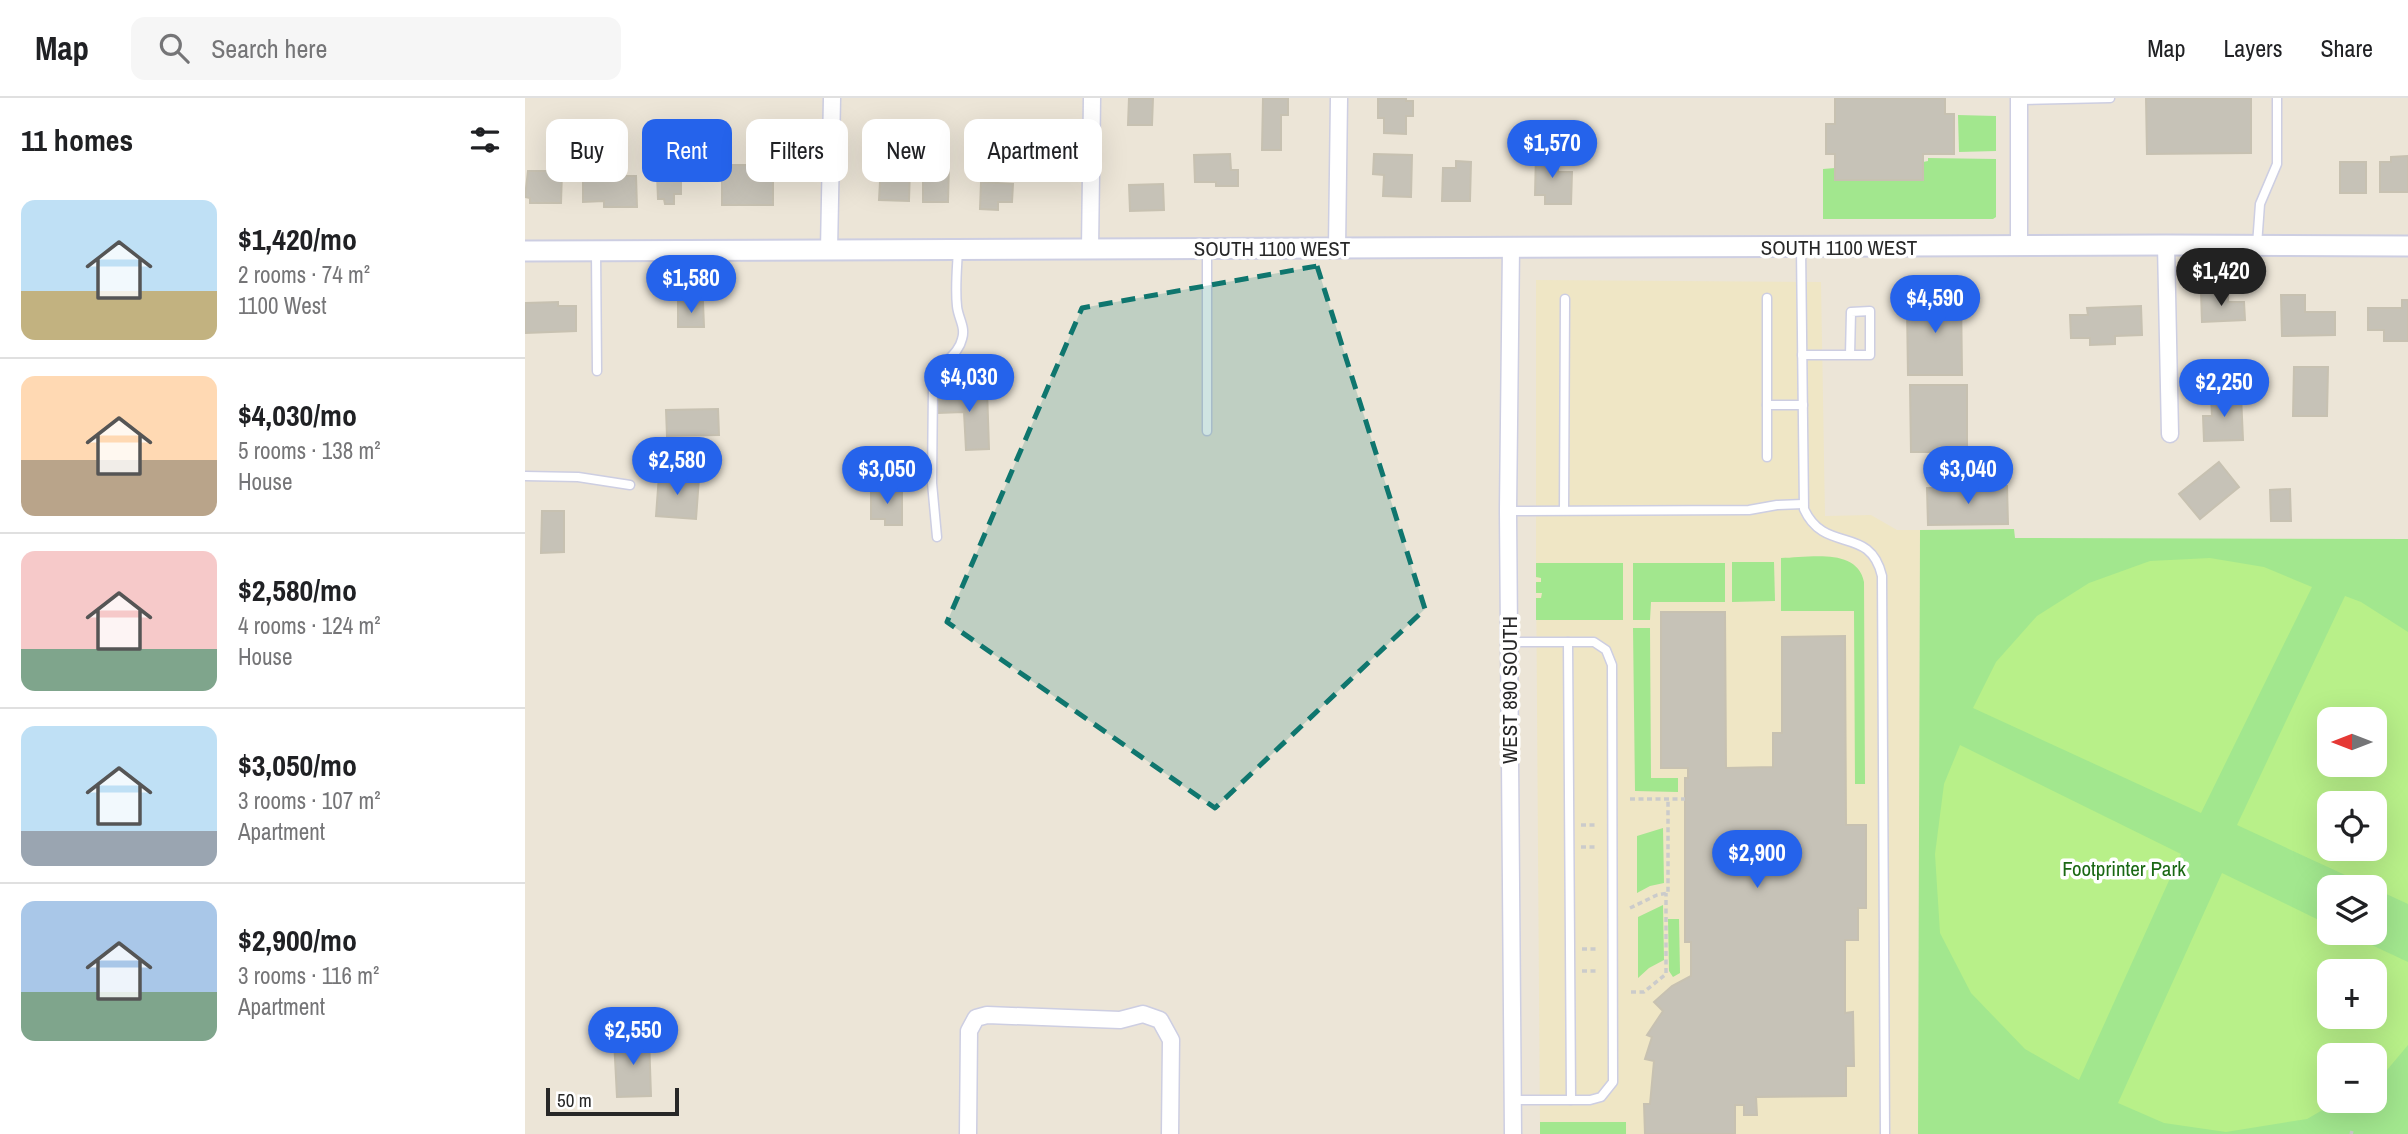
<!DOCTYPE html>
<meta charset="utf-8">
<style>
body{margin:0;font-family:"Archivo Narrow",sans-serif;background:#f6f6f6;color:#202124;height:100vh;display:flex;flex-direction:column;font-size:26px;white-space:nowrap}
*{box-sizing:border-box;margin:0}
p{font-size:23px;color:#757577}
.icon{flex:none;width:38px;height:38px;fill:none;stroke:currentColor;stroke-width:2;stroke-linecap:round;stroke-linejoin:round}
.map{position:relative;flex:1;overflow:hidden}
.side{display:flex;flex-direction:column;background:#fff;width:525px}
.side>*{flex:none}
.top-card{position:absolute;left:21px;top:21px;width:665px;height:63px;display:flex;gap:14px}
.needle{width:46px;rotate:270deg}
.fabs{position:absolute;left:1792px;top:609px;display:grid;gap:14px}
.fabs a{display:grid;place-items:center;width:70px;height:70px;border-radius:14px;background:#fff;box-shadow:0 7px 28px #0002;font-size:35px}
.scale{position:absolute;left:21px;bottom:18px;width:133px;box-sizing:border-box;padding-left:7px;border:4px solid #272727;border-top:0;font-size:19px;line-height:24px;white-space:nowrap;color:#272727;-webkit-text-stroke:5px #fff;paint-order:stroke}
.price{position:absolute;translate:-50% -60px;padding:0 16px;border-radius:24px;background:#2563eb;color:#fff;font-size:23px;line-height:46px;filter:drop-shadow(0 2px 4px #0008)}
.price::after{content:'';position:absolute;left:50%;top:42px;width:21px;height:16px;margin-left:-10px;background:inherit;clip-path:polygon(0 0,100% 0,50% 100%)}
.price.selected{background:#222;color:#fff}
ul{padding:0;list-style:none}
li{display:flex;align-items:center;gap:21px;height:175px;padding:0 21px}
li+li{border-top:2px solid #e0e0e0}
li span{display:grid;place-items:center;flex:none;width:196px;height:140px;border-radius:14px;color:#555}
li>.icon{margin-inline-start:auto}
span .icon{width:84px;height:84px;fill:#fffc;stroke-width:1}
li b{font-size:30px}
h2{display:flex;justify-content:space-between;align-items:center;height:84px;padding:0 21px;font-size:30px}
.tag{padding:0 24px;border-radius:14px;background:#fff;box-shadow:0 7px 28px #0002;font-size:24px;line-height:63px}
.tag.selected{background:#2563eb;color:#fff}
header{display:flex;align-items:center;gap:42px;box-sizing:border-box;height:98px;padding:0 35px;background:#fff;border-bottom:2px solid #e0e0e0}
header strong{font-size:33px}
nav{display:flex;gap:38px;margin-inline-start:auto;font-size:24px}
.search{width:490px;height:63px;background:#f6f6f6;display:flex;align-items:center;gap:18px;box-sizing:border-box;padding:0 24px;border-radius:14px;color:#757577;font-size:26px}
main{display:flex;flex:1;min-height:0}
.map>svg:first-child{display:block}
.education{fill:#efe6c5}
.green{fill:#a2e78e;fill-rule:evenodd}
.pitch{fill:#b8f089;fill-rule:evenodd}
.building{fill:#c6c2b7;stroke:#c7c1b1;stroke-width:2}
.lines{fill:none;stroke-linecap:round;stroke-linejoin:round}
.service-casing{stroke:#cdcee2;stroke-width:11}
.minor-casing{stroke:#cdcee2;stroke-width:19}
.tertiary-casing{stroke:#cdcee2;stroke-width:23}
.path{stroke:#cbcbcb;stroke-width:3.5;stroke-dasharray:5 3.5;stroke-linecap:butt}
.service{stroke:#fff;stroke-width:8}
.minor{stroke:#fff;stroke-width:16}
.tertiary{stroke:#fff;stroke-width:19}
.marked{fill:#0f766e;fill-opacity:0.2;stroke:#0f766e;stroke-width:5;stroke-dasharray:14 9;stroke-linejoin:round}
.labels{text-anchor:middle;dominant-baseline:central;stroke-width:7;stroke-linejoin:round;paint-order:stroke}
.street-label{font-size:21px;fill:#272727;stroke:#fff}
.park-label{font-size:21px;fill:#1b6814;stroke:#fff}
</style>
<header>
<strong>Map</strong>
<div class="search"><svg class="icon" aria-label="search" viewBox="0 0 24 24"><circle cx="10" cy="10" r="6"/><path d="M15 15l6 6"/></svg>Search here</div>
<nav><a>Map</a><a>Layers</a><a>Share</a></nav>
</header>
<main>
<section class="side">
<h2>11 homes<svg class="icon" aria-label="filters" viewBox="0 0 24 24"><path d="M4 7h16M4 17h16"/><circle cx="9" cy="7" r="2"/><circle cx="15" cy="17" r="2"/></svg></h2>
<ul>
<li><span style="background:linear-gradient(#bfe0f5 65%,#c2b280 0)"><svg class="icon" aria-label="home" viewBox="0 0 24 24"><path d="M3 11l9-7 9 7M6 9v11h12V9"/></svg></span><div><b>$1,420/mo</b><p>2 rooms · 74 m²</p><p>1100 West</p></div></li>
<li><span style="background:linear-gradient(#ffd9b3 60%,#b9a48a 0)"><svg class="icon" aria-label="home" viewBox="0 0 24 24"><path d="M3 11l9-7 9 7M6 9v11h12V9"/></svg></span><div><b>$4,030/mo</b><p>5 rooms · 138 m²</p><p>House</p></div></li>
<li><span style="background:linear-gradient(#f6c9c9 70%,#7fa58c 0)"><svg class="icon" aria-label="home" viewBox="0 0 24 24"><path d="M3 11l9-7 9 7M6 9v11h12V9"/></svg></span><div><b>$2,580/mo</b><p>4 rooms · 124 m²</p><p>House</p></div></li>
<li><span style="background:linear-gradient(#bfe0f5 75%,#9aa5b1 0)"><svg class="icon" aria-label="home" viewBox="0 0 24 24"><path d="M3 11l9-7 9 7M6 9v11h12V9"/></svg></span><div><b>$3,050/mo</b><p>3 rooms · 107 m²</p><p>Apartment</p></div></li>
<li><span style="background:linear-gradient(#a9c7e8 65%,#7fa58c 0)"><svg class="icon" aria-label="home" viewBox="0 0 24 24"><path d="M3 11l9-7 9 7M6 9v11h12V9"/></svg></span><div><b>$2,900/mo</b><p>3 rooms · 116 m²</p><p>Apartment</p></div></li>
</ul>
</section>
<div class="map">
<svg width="1883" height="1036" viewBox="0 0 1883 1036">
<rect width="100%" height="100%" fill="#ece5d7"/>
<polygon class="education" points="1011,182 1296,184 1300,418 1346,417 1372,432 1395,432 1393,1036 1015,1036 1011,465"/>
<g class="green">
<polygon points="1433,17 1471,18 1471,53 1434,54"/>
<polygon points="1403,60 1471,61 1471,119 1468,121 1298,121 1298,71 1310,70 1311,82 1398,82 1398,64 1403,63"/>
<path d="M1489,431l1,9 393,1v595h-490l2,-604zM1804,621h46v46h-46zM1804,705h46v46h-46zM1804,789h46v46h-46zM1804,873h46v46h-46zM1804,957h46v46h-46z"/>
<path d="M1256,460c27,0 76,-11 83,24l1,202h-10l-1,-173h-73z"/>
<polygon points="1207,464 1249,464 1250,503 1207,504"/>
<polygon points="1011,465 1098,465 1098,522 1011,522 1011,500 1016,500 1017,495 1011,495 1011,484 1016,484 1016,480 1011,479"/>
<polygon points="1108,465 1200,465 1200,504 1126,504 1125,522 1108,522"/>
<polygon points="1108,530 1125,530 1126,680 1153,680 1153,694 1110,693"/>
<polygon points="1138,730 1139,785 1125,788 1112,795 1112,738"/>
<polygon points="1138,807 1139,862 1124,870 1113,880 1113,819"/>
<polygon points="1143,821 1154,821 1155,875 1148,879 1144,873"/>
<rect x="1015" y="1024" width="86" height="12"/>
</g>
<g class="pitch">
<polygon points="1685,460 1739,469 1787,489 1676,715 1448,610 1471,564 1512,518 1564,485 1625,463"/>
<path d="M1820,498l16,6 47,30v272l-171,-79zM1804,621h46v46h-46zM1804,705h46v46h-46z"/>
<polygon points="1435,647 1656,756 1554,982 1500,951 1446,895 1415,835 1410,756 1419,686"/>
<path d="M1697,775l107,52v8h17l62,29v83l-26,31 -7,4v-25h-46v46h9l-31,18 -81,13 -62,-9 -46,-20zM1804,873h46v46h-46z"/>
</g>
<g class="building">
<polygon points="604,0 628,0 627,27 603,27"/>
<polygon points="738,0 763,0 763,17 756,17 756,52 737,52"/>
<polygon points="853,0 881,0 881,3 888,3 888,18 881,18 881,36 859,35 859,20 853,20"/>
<polygon points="1310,0 1420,0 1420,16 1429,16 1429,56 1398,56 1398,82 1310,82 1310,56 1301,56 1301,26 1310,26"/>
<polygon points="1621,0 1726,0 1726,55 1622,56"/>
<polygon points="1011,55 1033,55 1033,74 1047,74 1046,106 1020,106 1020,97 1010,97"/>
<polygon points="705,56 706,72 713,72 713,88 691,88 691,84 670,84 669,57"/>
<polygon points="849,56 887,57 886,99 858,98 859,77 848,76"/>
<polygon points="1883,58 1883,94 1855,94 1855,64 1866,64 1866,59"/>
<polygon points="931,63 946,64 945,103 917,103 918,70 931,70"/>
<polygon points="398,64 424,65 423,104 398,104"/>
<rect x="1815" y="64" width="26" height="31"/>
<polygon points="356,66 385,68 384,103 354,102"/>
<polygon points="197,67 224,67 224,79 248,79 248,107 197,107"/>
<polygon points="3,73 37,73 36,105 5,105 5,100 0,99"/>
<polygon points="156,75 156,96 149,96 149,106 140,106 139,101 133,101 132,76"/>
<polygon points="58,78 111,78 112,109 79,109 79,103 58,104"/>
<polygon points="456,84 488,86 487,104 473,104 473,112 455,111"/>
<polygon points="638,86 639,112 605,113 604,87"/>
<polygon points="1703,193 1703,204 1719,204 1720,222 1677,224 1676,194"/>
<polygon points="1436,195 1437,277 1383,277 1382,210 1393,210 1392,196"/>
<polygon points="1756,197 1780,197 1780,214 1810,214 1810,237 1757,238"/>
<polygon points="1877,202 1883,202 1883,243 1859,243 1859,232 1843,232 1843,210 1877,210"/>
<polygon points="33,204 33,208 51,208 51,233 0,235 0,205"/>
<polygon points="153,204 178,204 179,229 153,229"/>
<polygon points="1616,208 1617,237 1590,238 1590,246 1565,247 1565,240 1546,240 1545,217 1563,217 1562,210"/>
<polygon points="1769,269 1803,269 1802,318 1768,318"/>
<polygon points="1385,287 1442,287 1442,354 1386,354"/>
<polygon points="462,291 464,351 441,352 439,314 413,315 413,292"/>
<polygon points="1716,297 1718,342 1679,343 1678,318 1687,318 1686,298"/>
<polygon points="193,311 194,337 142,338 141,312"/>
<polygon points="1694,364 1714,389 1675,421 1654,396"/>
<polygon points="134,377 174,380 171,421 131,418"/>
<polygon points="1482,388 1483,426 1403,427 1402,390"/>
<polygon points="377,391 377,427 360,427 360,421 346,421 346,392"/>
<polygon points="1765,391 1766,423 1746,423 1745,392"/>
<polygon points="17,413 39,413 39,454 16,455"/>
<polygon points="1136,514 1200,514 1201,670 1248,669 1248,635 1257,635 1257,539 1320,538 1321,727 1341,727 1341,810 1333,810 1333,842 1320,842 1320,915 1328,914 1329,968 1321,968 1321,998 1231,999 1232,1017 1219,1017 1219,1007 1210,1007 1210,1036 1120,1036 1119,1006 1125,1006 1129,963 1120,961 1127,939 1122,937 1138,913 1129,904 1147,888 1166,878 1166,844 1160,844 1160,680 1163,680 1163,670 1136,670"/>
<polygon points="124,939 126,998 92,999 89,941"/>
</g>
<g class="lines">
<defs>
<g id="service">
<polyline points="1494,2 1585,0"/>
<polyline points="1732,147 1735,106 1752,66 1752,0"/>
<path d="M1276,149l3,262c21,46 66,15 78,67l3,558"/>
<polyline points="682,151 682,333"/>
<polyline points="71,153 72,273"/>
<polyline points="1242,200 1242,359"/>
<polyline points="1277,257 1345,257 1345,213 1326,214 1325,257"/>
<polyline points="1242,307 1278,307"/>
<polyline points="0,378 53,379 105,387"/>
<polyline points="1039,412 1040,201"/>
<polyline points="983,413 1224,412 1252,407 1278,406"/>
<path d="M412,439l-5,-54 1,-98c4,-22 25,-28 29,-46 4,-12 -4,-21 -5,-33 -2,-18 0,-37 1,-56"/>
<polyline points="984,544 1069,544 1081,552 1087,567 1088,984 1076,999 1065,1002 988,1002"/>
<polyline points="1043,544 1046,1002"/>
</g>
<g id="minor">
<polyline points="1494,0 1494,149"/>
<polyline points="1641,147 1645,336"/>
<polyline points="986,149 983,413 988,1036"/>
<polyline points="812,150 814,0"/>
<polyline points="565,151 567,0"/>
<polyline points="304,152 307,0"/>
<polyline points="443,1036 444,933 451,920 462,917 595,922 618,916 635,922 646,942 645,1036"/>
</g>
<polyline id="tertiary" points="0,153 1641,147 1883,148"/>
</defs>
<use href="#service" class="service-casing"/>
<use href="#minor" class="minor-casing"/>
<use href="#tertiary" class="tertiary-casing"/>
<g class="path">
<polyline points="1105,701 1160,701"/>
<polyline points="1056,727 1073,727"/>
<polyline points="1056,749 1073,749"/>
<polyline points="1105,810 1132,797 1143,795 1143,701"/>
<polyline points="1057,851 1074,851"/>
<polyline points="1057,873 1074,873"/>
<polyline points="1106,894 1119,894 1141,876 1141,795"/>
<polyline points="1826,1036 1827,1033"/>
</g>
<use href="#service" class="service"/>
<use href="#minor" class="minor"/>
<use href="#tertiary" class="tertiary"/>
</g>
<path class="marked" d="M792,168l108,343 -210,199 -268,-186 135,-314z"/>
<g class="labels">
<g class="street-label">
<text x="1314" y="149">SOUTH 1100 WEST</text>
<text x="747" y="150">SOUTH 1100 WEST</text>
<text transform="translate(984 592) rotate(-90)">WEST 890 SOUTH</text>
</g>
<g class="park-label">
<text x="1599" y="770">Footprinter Park</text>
</g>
</g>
</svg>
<div class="fabs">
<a><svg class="needle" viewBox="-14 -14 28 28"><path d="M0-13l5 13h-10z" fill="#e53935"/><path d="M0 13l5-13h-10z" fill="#757577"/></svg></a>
<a><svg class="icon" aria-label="locate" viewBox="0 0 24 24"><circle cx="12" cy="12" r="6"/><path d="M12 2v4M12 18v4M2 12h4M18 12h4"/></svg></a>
<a><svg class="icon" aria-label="layers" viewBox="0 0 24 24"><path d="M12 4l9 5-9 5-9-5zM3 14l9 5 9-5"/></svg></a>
<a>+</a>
<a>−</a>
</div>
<div class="scale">50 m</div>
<b class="price" style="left:1027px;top:82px">$1,570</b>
<b class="price selected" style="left:1696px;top:210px">$1,420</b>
<b class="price" style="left:166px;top:217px">$1,580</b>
<b class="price" style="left:1410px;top:237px">$4,590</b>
<b class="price" style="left:444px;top:316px">$4,030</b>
<b class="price" style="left:1699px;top:321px">$2,250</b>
<b class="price" style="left:152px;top:399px">$2,580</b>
<b class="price" style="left:362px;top:408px">$3,050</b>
<b class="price" style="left:1443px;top:408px">$3,040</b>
<b class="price" style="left:1232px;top:792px">$2,900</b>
<b class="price" style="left:108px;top:969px">$2,550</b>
<div class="top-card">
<a class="tag">Buy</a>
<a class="tag selected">Rent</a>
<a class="tag">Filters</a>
<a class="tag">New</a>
<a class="tag">Apartment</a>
</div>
</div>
</main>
